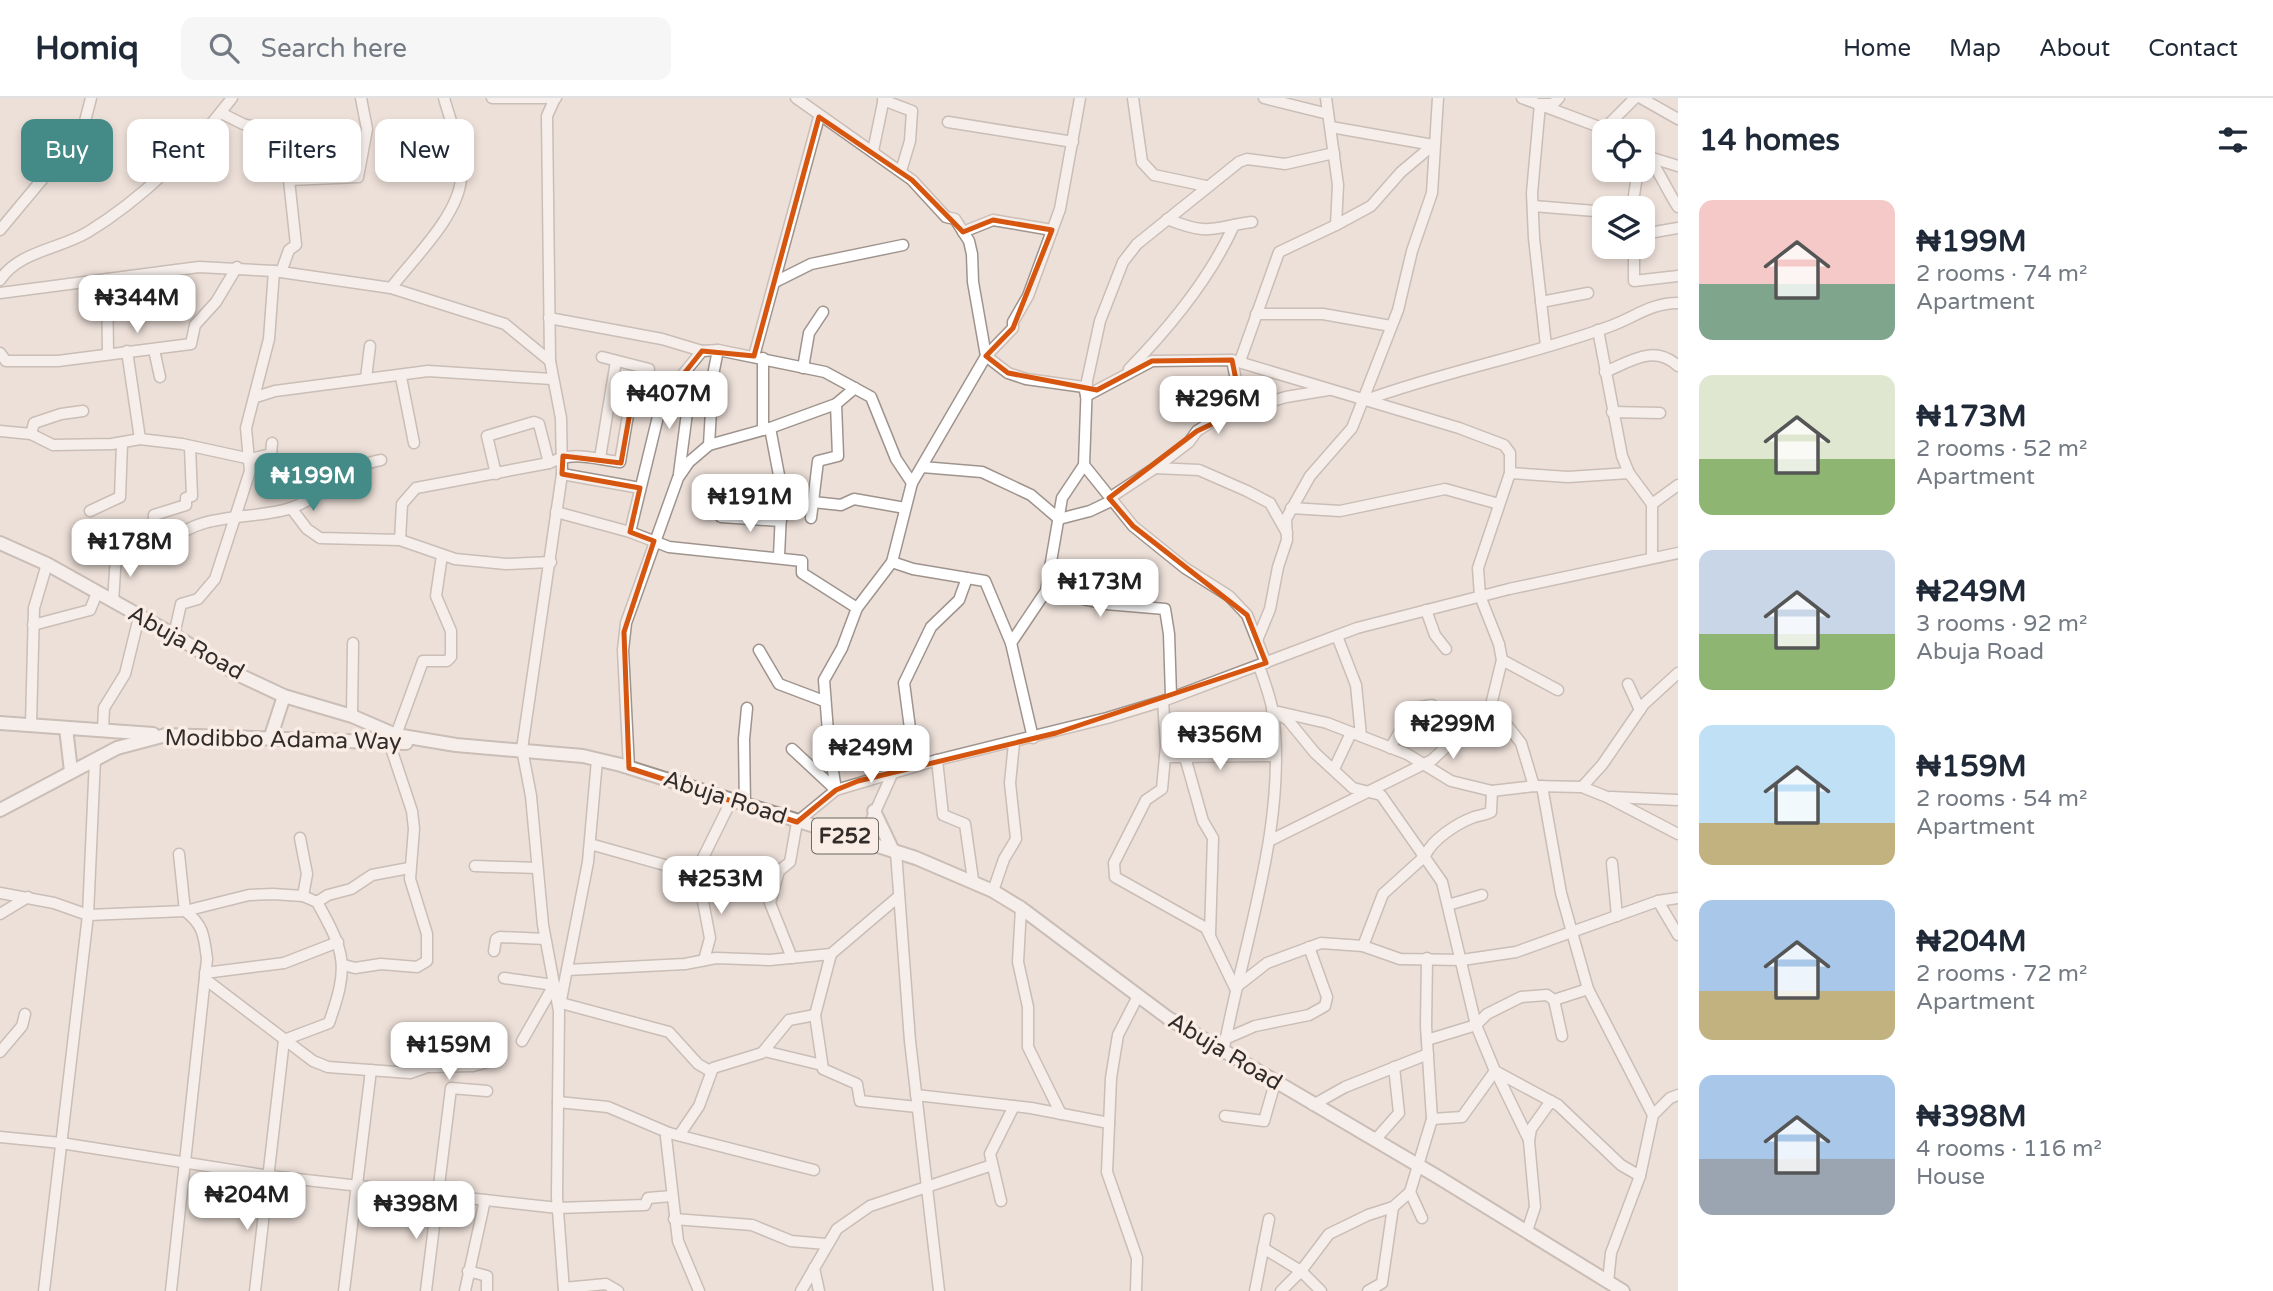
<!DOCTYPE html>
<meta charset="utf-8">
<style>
body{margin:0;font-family:"Varela Round",sans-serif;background:#f6f6f7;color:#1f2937;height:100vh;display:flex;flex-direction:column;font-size:26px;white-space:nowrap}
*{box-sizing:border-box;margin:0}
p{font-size:23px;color:#747a83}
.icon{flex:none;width:38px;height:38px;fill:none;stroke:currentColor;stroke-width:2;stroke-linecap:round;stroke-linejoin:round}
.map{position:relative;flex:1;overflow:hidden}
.side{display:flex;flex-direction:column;background:#fff;width:595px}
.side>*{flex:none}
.top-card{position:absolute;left:21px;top:21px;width:665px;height:63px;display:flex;gap:14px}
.fabs{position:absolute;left:1592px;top:21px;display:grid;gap:14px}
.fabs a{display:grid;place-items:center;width:63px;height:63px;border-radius:14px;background:#fff;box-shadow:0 4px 10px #0003;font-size:35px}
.price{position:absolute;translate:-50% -60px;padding:0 16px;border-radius:14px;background:#fff;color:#222;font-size:23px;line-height:46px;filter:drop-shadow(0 2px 4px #0008)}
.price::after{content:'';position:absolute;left:50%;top:42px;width:21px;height:16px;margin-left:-10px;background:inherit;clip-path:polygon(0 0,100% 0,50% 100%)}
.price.on{background:#448b88;color:#fff}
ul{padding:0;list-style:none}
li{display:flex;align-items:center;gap:21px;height:175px;padding:0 21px}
li span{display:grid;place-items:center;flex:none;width:196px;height:140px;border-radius:14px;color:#555}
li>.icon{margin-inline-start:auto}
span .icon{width:84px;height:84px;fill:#fffc;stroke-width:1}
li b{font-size:30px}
h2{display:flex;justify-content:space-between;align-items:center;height:84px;padding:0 21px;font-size:30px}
.chip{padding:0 24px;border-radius:14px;background:#fff;box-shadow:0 4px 10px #0003;font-size:24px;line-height:63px}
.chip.on{background:#448b88;color:#fff}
header{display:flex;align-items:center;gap:42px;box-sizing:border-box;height:98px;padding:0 35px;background:#fff;border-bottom:2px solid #e0e1e3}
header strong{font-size:33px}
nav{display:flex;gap:38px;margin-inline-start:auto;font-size:24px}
.search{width:490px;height:63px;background:#f6f6f7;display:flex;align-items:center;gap:18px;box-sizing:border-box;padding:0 24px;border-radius:14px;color:#747a83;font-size:26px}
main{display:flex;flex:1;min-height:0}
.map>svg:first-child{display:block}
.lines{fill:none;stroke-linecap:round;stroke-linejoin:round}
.minor-casing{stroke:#9f948d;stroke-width:13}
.major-casing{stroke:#9f948d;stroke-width:16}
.minor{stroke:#fff;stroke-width:10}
.major{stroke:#fff;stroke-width:12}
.marked{fill:none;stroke:#d6550f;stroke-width:5;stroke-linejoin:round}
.labels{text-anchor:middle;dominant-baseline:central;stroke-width:7;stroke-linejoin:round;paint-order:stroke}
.shield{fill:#faede6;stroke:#6e6762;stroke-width:2}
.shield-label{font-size:21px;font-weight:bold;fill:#322d2a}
.street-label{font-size:23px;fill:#322d2a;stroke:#faede6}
</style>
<header>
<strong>Homiq</strong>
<div class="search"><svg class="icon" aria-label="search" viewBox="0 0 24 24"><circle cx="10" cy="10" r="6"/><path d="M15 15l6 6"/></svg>Search here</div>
<nav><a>Home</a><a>Map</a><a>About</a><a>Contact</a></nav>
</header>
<main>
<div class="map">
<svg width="1678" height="1193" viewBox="0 0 1678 1193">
<rect width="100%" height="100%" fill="#ede0d9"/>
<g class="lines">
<defs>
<g id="minor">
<polyline points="492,0 556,0"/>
<polyline points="796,0 912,82 946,119 955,121 969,143 972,156 973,184 986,258 1008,275 1026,281 1084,289 1086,297"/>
<polyline points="1133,0 1142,64 1154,77 1206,88"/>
<polyline points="1264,0 1328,16"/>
<polyline points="1522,0 1610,33"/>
<polyline points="1641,0 1678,21"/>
<polyline points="883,2 912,13 910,43 901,73"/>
<polyline points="221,15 243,26 282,36 282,62 289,82 296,147 289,152 281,174"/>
<polyline points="948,24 1073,44"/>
<polyline points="155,29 183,55"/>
<polyline points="1331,29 1433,47"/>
<polyline points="1605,30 1635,0"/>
<polyline points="873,53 884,0"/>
<path d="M1643,54c12,9 25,41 35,55"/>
<polyline points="1652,60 1678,68"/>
<polyline points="289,82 358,79 367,31 361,0"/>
<polyline points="1533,108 1595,113"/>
<polyline points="1632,110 1638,72"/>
<path d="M1167,121c43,17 42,9 85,3"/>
<polyline points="1336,127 1371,108 1401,74 1433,47"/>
<polyline points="0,132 75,42 84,27 91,0"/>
<polyline points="963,134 993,122 1052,132"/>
<polyline points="1643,136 1678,130"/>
<polyline points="1634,149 1634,183 1678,178"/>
<polyline points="107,181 108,256"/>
<path d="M0,182c19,-29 60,-31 88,-48 54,-33 105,-83 144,-134"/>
<polyline points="775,184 811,166 903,147"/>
<path d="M391,190c22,-29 68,-73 70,-110 2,-26 -10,-55 -17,-80"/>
<polyline points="0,195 199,169 274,173 391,190 505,226 550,263 561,320 562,376 522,651 531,698 543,827 559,913 557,1099 564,1193"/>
<polyline points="1541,204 1588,195"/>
<polyline points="1256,216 1323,216 1391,228"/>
<polyline points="549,220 662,241 702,253 718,252 825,274 871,299 896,361 912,385"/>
<polyline points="1598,232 1622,358 1629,375 1652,406 1652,460"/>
<polyline points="1546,248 1534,140 1532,95 1540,6 1554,5 1559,0"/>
<polyline points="154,252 160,279"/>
<polyline points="127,253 140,341"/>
<polyline points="0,255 6,263 58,263 191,246 195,227 216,204 237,169"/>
<polyline points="754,258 819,19"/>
<polyline points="602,259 649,271"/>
<polyline points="1232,262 1242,312"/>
<polyline points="550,263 547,18 555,0"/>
<polyline points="1240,263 1279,154 1336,127 1338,87 1326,0"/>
<polyline points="803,270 809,235 823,214"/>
<path d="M1129,271c41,-42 81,-90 105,-144"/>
<path d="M1605,274c26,-11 49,-28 73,-6"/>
<polyline points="401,279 414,345"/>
<polyline points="366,280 370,248"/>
<polyline points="674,284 688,307 679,376"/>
<polyline points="1086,298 1152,263 1232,262 1459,330 1504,347 1510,355 1510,375 1478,470 1480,498 1499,546 1502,562 1491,607 1432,662 1271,742"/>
<polyline points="256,299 275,293 428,273 552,281"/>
<path d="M1366,302c79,-29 163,-44 242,-73 26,-9 42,-24 70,-24"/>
<polyline points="1612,314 1660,315"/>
<polyline points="770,330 782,393 779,458"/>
<polyline points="763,332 763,260"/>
<polyline points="0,333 31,336 53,347 112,346 140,341 182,346 251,361 271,356 272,345"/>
<polyline points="31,336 34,325 61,316 83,313"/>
<polyline points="709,347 713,277 718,252"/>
<polyline points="600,360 616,263"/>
<polyline points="1084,367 1133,428 1185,470 1229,498 1247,517 1266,565"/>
<polyline points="922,369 982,374 1031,397 1059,421 1090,413 1111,403"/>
<polyline points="1155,370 1199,372 1247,393 1270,405 1287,435"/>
<polyline points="1510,375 1568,379 1629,375"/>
<polyline points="496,376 487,338 534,324 539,326 549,365"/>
<polyline points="562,376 640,390"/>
<polyline points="1111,399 1155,370 1189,344 1197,333 1219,319 1286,299 1328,292"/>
<polyline points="813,404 841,407 854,401 905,410"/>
<polyline points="1652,406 1678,387"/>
<polyline points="291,410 307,431 320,440 400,442 455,461 506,466 551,464"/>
<polyline points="1291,410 1340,413 1445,391 1499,406"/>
<polyline points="90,413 120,399 122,345"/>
<polyline points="556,414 630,434 669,449 802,463 802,475 857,510"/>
<polyline points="721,419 781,423"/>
<polyline points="811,420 818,363 838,358 836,306"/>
<polyline points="630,434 662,302 702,253"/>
<path d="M400,442l2,-36 14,-16 133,-25c25,-13 44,-4 71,-1l10,-59 4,-3 26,5"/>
<path d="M153,445l20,-1c22,-30 84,-22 118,-34 32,-11 56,-43 90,-48"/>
<polyline points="892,464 913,471 985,483 1011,545 1033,640"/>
<polyline points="1046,493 1106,506 1165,511 1169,536 1171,598"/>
<polyline points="113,504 116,457 132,456 153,445 154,417 186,407 186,400 192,398 190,349"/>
<polyline points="1426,512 1435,537 1446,551"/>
<polyline points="33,527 90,512 97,495"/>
<polyline points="174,537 181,506 198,501 215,481 250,373 246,330 269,241 274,173"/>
<polyline points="1337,538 1356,587 1361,638"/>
<polyline points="1258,540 1270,511 1278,469 1287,442 1286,421 1310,378 1352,330 1398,212 1412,153 1432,95 1438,0"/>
<polyline points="1011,545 1046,493 1062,400 1084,367 1087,283 1100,223 1123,164 1137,146 1239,64 1247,61 1285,66 1334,55"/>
<polyline points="759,552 779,586 824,603"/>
<polyline points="1502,562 1558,592"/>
<polyline points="1628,586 1640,612"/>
<polyline points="1163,603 1166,648 1162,691 1146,702 1114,765 1115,779 1206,830 1235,890 1267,865 1321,845 1363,848 1400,861 1462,862 1516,854 1658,803 1678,800"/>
<polyline points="1491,607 1521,645 1534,688"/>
<polyline points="1272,612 1288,622 1315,655 1353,690 1381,697 1442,784 1476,927 1495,973 1558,1007 1621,1067 1640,1078"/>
<polyline points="1279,614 1327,625 1407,656 1451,683 1492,693 1534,688 1582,689 1607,699 1678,736"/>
<polyline points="352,618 353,545"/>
<polyline points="31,626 34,510 47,466"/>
<polyline points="103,631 104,610 125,576 139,519"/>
<polyline points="396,637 423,563 447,563 451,559 451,533 436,498 442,457"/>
<polyline points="1390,650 1414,610 1432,607"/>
<polyline points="792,651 836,692"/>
<polyline points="1165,659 1275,658"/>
<polyline points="1185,659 1203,723 1213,740 1210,836"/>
<polyline points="937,662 943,717 965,726 973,782"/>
<polyline points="915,668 904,585 931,529 959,502 967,480"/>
<polyline points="629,670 623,552 626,525 678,380 689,364 709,347 770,330 836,306 855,290"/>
<polyline points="1334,671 1351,635"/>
<polyline points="1542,688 1561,795 1588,891 1653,1017"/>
<polyline points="1582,689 1602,667 1644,606 1678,575"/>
<polyline points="836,692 829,647 824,582 842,550 857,510 892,464 912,385 986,258 1013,230 1013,224 1028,198 1060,111 1080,0"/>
<polyline points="1611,699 1678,702"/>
<polyline points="745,708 744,641 747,610"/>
<polyline points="300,740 307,776 303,798"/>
<polyline points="862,743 893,674"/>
<polyline points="590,746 693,775 697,772 731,703"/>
<polyline points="896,754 910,943 939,1193"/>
<polyline points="1612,765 1617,818"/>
<polyline points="475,768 537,770"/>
<polyline points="697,772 710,840 704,862"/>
<polyline points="993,793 1004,761 1016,741 1010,685 1014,645"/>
<path d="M0,795l54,10 34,12 97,-4 64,-16 24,-1 30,2 14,6c29,52 32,64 12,121l-45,17 -29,251"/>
<polyline points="1658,803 1678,837"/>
<polyline points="317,804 328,797 351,791 372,777 409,770"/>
<polyline points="1448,807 1482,797"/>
<polyline points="1021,810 1018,864 1028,909 1028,949 1061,1016"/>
<polyline points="0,816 28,799"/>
<path d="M1363,848l20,-52 42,-38c7,-17 33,-33 49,-39 6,-2 11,-2 17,-5l1,-21"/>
<polyline points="494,853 496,841 500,839 545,841"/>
<polyline points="831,856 815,917 823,971 857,986 860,1003 917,1009"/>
<polyline points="792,860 770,805 779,773 790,764 797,724 836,692 937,662 1107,620 1163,603 1357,530 1509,491 1678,455"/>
<polyline points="344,867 355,870 381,866 417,869 427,863 427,836 410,781 414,731 412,713 389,644"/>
<polyline points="567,872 685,866 716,860 770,862 831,856 898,799"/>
<polyline points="205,875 284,865 338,844"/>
<polyline points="504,880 554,887 522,943"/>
<polyline points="205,881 313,963 328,969 410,975 427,969 473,968 487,964 498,942"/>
<polyline points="1554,902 1588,891"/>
<polyline points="561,905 669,934 698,966 710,973"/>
<polyline points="560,907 588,764 597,662"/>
<polyline points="1225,941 1255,928 1309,917 1325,908 1327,899 1309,849"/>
<polyline points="1427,942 1476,927 1487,916 1521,899 1547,897 1554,902 1562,938"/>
<polyline points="764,953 822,967"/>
<polyline points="0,954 22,928 25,916"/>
<path d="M1223,955c20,-111 65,-229 50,-341 -3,-16 -9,-32 -14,-46"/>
<polyline points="1496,974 1529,1042"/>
<polyline points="916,997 1031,1010 1109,1025"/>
<polyline points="558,1004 608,1009 669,1035 814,1072"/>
<polyline points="1313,1007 1345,989 1428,956"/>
<polyline points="1225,1018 1264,1023 1275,985"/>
<polyline points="1432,1021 1462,1019 1495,973"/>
<polyline points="669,1035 666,1039 678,1143 699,1193"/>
<polyline points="680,1036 699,1008 713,970 762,955 789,922 815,917"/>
<polyline points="0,1039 61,1045 270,1078 558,1110 645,1107 648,1100 672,1098"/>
<polyline points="1375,1042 1399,1015 1394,969"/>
<polyline points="1410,1094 1422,1120"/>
<polyline points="1001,1103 990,1056 1014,1008"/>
<polyline points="674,1121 752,1127 791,1143 826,1146"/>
<polyline points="1527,1133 1535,1109 1529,1043 1531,1031 1551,1003"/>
<polyline points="1263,1150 1301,1173 1321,1193"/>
<polyline points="814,1170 819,1193"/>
<polyline points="468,1173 487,1178 487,1193"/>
<polyline points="1608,1184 1611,1155 1640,1078 1653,1017 1670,1000 1678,997"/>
<polyline points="564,1190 606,1186 618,1193"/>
<polyline points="44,1193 88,817 95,661"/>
<path d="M171,1193l36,-332c-3,-22 -3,-34 -22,-48l-6,-57"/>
<polyline points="344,1193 371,972"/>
<polyline points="426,1193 451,990 487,993"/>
<polyline points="465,1193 485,1102"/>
<polyline points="801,1193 837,1131 870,1108 992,1067"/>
<polyline points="1136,1193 1137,1160 1107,1074 1111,980 1118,937 1138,898"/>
<polyline points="1255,1193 1269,1121"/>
<polyline points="1281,1193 1301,1173 1329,1136 1368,1117 1393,1109 1410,1094 1432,1021 1426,928 1427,860"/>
<polyline points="1368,1193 1382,1185 1393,1109"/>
</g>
<g id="major">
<polyline points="0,445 47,466 174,537 235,575 284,598 352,618 396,637 456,647 583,658 621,667 916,760 993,793 1021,810 1168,920 1438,1079 1623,1193"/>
<polyline points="0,625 153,636"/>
<polyline points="66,630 71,673"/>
<polyline points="270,641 284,598"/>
<polyline points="0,712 117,650 166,637 406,645"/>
<polyline points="874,713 893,753"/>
</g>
</defs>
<use href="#minor" class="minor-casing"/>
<use href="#major" class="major-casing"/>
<use href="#minor" class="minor"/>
<use href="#major" class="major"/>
</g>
<path d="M0 0H1678V1193H0ZM819,19l93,63 51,52 30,-12 59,10 -39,98 -27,28 22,17 89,17 55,-29 80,-1 10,50 -45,21 -88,67 24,28 114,89 19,48 -210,70 -198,48 -22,9 -39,32 -168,-54 -5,-136 30,-91 -24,-9 10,-44 -78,-14 1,-18 58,7 11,-62 27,4 43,-54 52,5z" fill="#ede0d9" fill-opacity=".55" fill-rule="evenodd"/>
<path class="marked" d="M819,19l93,63 51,52 30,-12 59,10 -39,98 -27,28 22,17 89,17 55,-29 80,-1 10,50 -45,21 -88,67 24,28 114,89 19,48 -210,70 -198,48 -22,9 -39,32 -168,-54 -5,-136 30,-91 -24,-9 10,-44 -78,-14 1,-18 58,7 11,-62 27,4 43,-54 52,5z"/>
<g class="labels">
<rect class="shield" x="812" y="720.5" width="66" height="35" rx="5"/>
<g class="shield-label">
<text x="845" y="738">F252</text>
</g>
<g class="street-label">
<text transform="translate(186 545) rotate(29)">Abuja Road</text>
<text transform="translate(283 642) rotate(1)">Modibbo Adama Way</text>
<text transform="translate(725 700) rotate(18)">Abuja Road</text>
<text transform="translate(1225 954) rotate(31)">Abuja Road</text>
</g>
</g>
</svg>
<div class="fabs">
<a><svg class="icon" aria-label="locate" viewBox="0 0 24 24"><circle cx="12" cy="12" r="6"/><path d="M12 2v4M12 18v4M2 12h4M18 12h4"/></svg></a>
<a><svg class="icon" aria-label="layers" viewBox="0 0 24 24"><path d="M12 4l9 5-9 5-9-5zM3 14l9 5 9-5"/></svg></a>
</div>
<b class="price" style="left:137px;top:237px">₦344M</b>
<b class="price" style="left:669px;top:333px">₦407M</b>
<b class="price" style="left:1218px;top:338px">₦296M</b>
<b class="price on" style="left:313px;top:415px">₦199M</b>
<b class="price" style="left:750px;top:436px">₦191M</b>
<b class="price" style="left:130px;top:481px">₦178M</b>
<b class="price" style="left:1100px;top:521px">₦173M</b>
<b class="price" style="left:1453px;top:663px">₦299M</b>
<b class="price" style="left:1220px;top:674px">₦356M</b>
<b class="price" style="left:871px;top:687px">₦249M</b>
<b class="price" style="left:721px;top:818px">₦253M</b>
<b class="price" style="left:449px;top:984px">₦159M</b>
<b class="price" style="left:247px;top:1134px">₦204M</b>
<b class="price" style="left:416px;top:1143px">₦398M</b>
<div class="top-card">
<a class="chip on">Buy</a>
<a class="chip">Rent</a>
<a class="chip">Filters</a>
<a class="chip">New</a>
</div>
</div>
<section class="side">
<h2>14 homes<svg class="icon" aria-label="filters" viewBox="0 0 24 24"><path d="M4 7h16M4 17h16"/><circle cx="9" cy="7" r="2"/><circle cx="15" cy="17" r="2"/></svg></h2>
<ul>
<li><span style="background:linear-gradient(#f6c9c9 60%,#7fa58c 0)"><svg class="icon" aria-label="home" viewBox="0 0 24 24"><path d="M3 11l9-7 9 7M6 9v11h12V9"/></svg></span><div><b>₦199M</b><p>2 rooms · 74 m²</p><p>Apartment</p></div></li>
<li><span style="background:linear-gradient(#dfe7d0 60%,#8fb573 0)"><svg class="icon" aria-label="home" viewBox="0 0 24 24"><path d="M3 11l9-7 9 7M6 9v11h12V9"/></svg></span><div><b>₦173M</b><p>2 rooms · 52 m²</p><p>Apartment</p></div></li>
<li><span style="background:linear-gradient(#c9d6e8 60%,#8fb573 0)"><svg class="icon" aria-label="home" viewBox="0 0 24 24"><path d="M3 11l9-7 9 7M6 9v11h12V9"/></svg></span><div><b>₦249M</b><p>3 rooms · 92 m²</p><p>Abuja Road</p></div></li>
<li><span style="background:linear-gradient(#bfe0f5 70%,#c2b280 0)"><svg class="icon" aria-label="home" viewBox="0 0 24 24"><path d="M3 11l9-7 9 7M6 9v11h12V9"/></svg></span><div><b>₦159M</b><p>2 rooms · 54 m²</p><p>Apartment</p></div></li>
<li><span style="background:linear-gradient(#a9c7e8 65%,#c2b280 0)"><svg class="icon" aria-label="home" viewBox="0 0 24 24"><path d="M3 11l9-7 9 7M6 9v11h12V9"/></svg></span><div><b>₦204M</b><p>2 rooms · 72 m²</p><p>Apartment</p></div></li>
<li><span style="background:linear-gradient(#a9c7e8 60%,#9aa5b1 0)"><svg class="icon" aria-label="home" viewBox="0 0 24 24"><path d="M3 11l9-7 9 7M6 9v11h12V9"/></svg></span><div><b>₦398M</b><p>4 rooms · 116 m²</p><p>House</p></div></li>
</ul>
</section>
</main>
